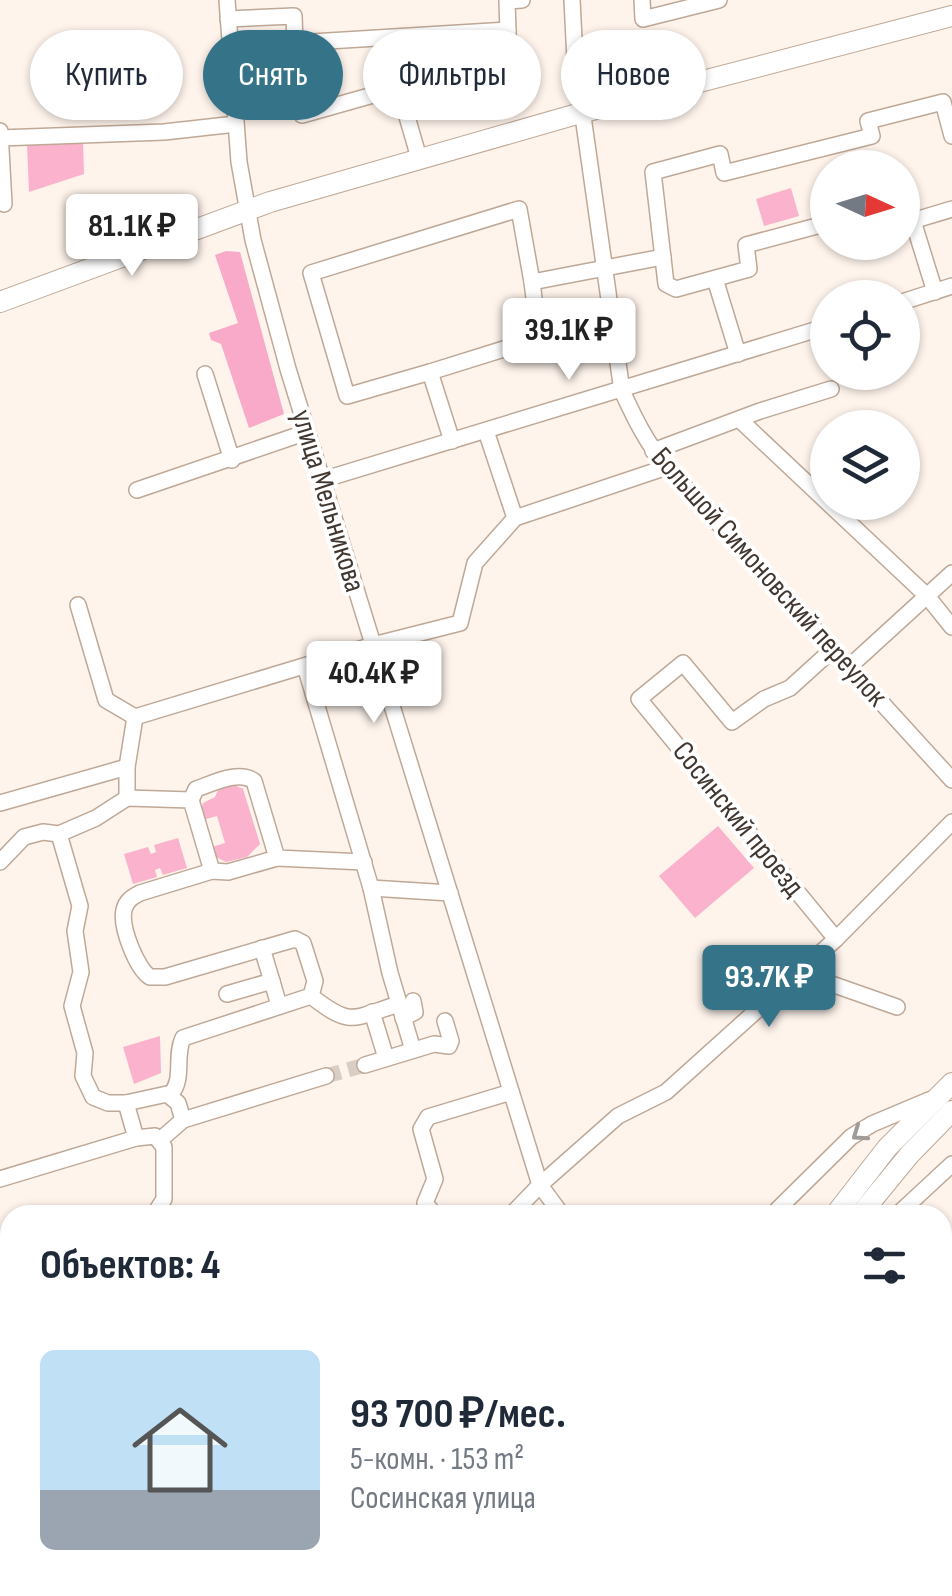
<!DOCTYPE html>
<html lang="ru">
<meta charset="utf-8">
<style>
body{margin:0;font-family:"Sofia Sans Condensed",sans-serif;background:#f2f2f3;color:#1f2937;height:100vh;display:flex;flex-direction:column;font-size:38px;white-space:nowrap}
*{box-sizing:border-box;margin:0}
p{font-size:32px;color:#747a83}
.icon{flex:none;width:55px;height:55px;fill:none;stroke:currentColor;stroke-width:2;stroke-linecap:round;stroke-linejoin:round}
.map{position:relative;flex:1;overflow:hidden}
.panel{position:absolute;left:0px;top:1205px;width:952px;height:392px;display:flex;flex-direction:column;background:#fff;border-radius:30px 30px 0 0;box-shadow:0 2px 8px #0004}
.panel>*{flex:none}
.banner{position:absolute;left:30px;top:30px;width:892px;height:90px;display:flex;gap:20px}
.needle{width:65px;rotate:94deg}
.fabs{position:absolute;left:810px;top:150px;display:grid;gap:20px}
.fabs a{display:grid;place-items:center;width:110px;height:110px;border-radius:50%;background:#fff;box-shadow:0 2px 8px #0004;font-size:50px}
.price{position:absolute;translate:-50% -85px;padding:0 22px;border-radius:10px;background:#fff;color:#222;font-size:32px;line-height:65px;filter:drop-shadow(0 2px 5px #0008)}
.price::after{content:'';position:absolute;left:50%;top:60px;width:30px;height:22px;margin-left:-15px;background:inherit;clip-path:polygon(0 0,100% 0,50% 100%)}
.price.on{background:#357389;color:#fff}
ul{padding:0;list-style:none}
li{display:flex;align-items:center;gap:30px;height:250px;padding:0 40px}
li+li{border-top:2px solid #e0e1e3}
li span{display:grid;place-items:center;flex:none;width:280px;height:200px;border-radius:15px;color:#555}
li>.icon{margin-inline-start:auto}
span .icon{width:120px;height:120px;fill:#fffc;stroke-width:1}
li b{font-size:42px}
h2{display:flex;justify-content:space-between;align-items:center;height:120px;padding:0 40px;font-size:42px}
.chip{padding:0 35px;border-radius:45px;background:#fff;box-shadow:0 2px 8px #0004;font-size:35px;line-height:90px}
.chip.on{background:#357389;color:#fff}
.map>svg:first-child{display:block}
.green{fill:#fab2cd}
.forest{fill:#faaac9}
.lines{fill:none;stroke-linecap:round;stroke-linejoin:round}
.minor-tunnel{stroke:#d8cec6;stroke-width:15;stroke-dasharray:15 8;stroke-linecap:butt}
.minor-casing{stroke:#bfa896;stroke-width:18}
.major-casing{stroke:#bfa896;stroke-width:22}
.minor{stroke:#fff;stroke-width:15}
.major{stroke:#fff;stroke-width:20}
.oneway{stroke:#a09b98}
.labels{text-anchor:middle;dominant-baseline:central;stroke-width:8;stroke-linejoin:round;paint-order:stroke}
.street-label{font-size:30px;fill:#413730;stroke:#fff}
</style>
<div class="map">
<svg width="952" height="1596" viewBox="0 0 952 1596">
<rect width="100%" height="100%" fill="#fef4ec"/>
<g class="green">
<polygon points="83,140 84,174 29,192 27,144"/>
<polygon points="791,188 799,216 764,226 756,199"/>
<polygon points="234,785 243,789 260,844 247,857 226,862 216,857 212,847 225,843 217,816 203,820 201,810 203,803 215,797 218,790"/>
<polygon points="718,826 754,868 695,918 659,876"/>
<polygon points="178,838 187,868 163,875 160,868 155,870 157,877 133,884 124,854 148,847 151,854 156,852 154,845"/>
<polygon points="160,1036 161,1073 134,1084 123,1047"/>
</g>
<polygon class="forest" points="226,251 240,252 284,414 249,428 221,344 211,340 209,333 238,323 215,255"/>
<g class="lines">
<polyline class="minor-tunnel" points="326,1076 365,1065"/>
<defs>
<g id="minor">
<polyline points="227,0 239,162 253,240 288,369 540,1185 562,1215"/>
<path d="M572,0l3,60 47,331c13,28 25,53 45,76l285,313"/>
<polyline points="642,0 643,19 719,0"/>
<polyline points="228,19 294,16 295,43 508,30"/>
<polyline points="302,115 373,95 401,96"/>
<polyline points="0,131 4,204"/>
<polyline points="0,138 164,132 236,124"/>
<polyline points="419,158 401,96 509,62 507,1 522,0"/>
<polyline points="913,221 935,292"/>
<polyline points="828,223 746,245 749,269 676,289 666,284 653,172 720,154 724,173 872,136 868,121 943,102 952,136"/>
<polyline points="902,224 952,209"/>
<polyline points="715,279 738,354"/>
<polyline points="902,302 952,286"/>
<polyline points="430,372 539,338 532,282"/>
<polyline points="205,374 232,460"/>
<polyline points="740,420 927,596 952,627"/>
<polyline points="486,431 515,518"/>
<polyline points="452,441 430,372 347,396 311,273 519,209 532,282 663,257"/>
<polyline points="653,451 760,411 831,389"/>
<polyline points="322,480 828,326"/>
<polyline points="137,490 307,432"/>
<polyline points="78,605 106,700 135,717"/>
<polyline points="833,649 790,688 764,699 732,722 683,663 639,699 836,939"/>
<polyline points="305,666 371,888 390,973 413,1050"/>
<polyline points="849,667 952,573"/>
<polyline points="127,798 127,767 135,717 373,645 460,623 475,563 515,518 667,467"/>
<path d="M191,800l5,-11c18,-6 43,-19 58,-8l23,77 87,4"/>
<polyline points="0,803 127,767"/>
<polyline points="0,862 24,837 43,832 59,834 96,818 127,798 191,800 212,871"/>
<polyline points="371,888 450,893"/>
<polyline points="262,948 279,1005"/>
<polyline points="810,963 826,982 897,1007"/>
<polyline points="227,994 272,981"/>
<path d="M311,996c41,32 41,22 88,8"/>
<polyline points="372,1012 386,1058"/>
<polyline points="403,1018 415,1012 413,1001"/>
<polyline points="365,1065 434,1044 449,1046 451,1041 445,1021"/>
<path d="M170,1095c15,-16 4,-38 13,-57l128,-42 4,-15 -12,-38 -8,-4 -130,38h-15c-13,-8 -30,-50 -26,-67 2,-9 8,-13 16,-17l72,-22 16,1 49,-14"/>
<polyline points="126,1103 167,1094 178,1103 183,1120"/>
<polyline points="136,1138 155,1136 164,1147 164,1199 154,1215"/>
<polyline points="160,1140 183,1120 326,1076"/>
<polyline points="0,1179 136,1138 126,1103 108,1103 93,1097 83,1076 85,1053 72,1006 81,972 75,931 80,906 59,834"/>
<polyline points="435,1215 425,1203 435,1179 421,1129 428,1117 511,1092"/>
<polyline points="511,1215 540,1185 618,1116 666,1092 836,939 952,822"/>
<polyline points="772,1215 851,1137 872,1124 929,1100"/>
<polyline points="897,1215 952,1164"/>
<polyline points="942,1259 948,1262 952,1258"/>
<polyline points="0,1313 10,1313"/>
<polyline points="0,1438 6,1469 10,1471"/>
<polyline points="942,1460 952,1459"/>
<polyline points="942,1553 952,1553"/>
<polyline points="364,1588 376,1596"/>
<polyline points="409,1588 421,1596"/>
<polyline points="910,1588 910,1596"/>
<polyline points="347,1596 353,1588"/>
<polyline points="433,1596 439,1588"/>
<polyline points="486,1596 491,1588"/>
<polyline points="653,1596 662,1588"/>
</g>
<g id="major">
<polyline points="0,302 270,202 584,112 952,16"/>
<polyline points="835,1215 887,1148 952,1083"/>
<polyline points="860,1215 910,1154 952,1111"/>
<polyline points="561,1596 567,1588"/>
<polyline points="591,1596 597,1588"/>
</g>
</defs>
<use href="#minor" class="minor-casing"/>
<use href="#major" class="major-casing"/>
<use href="#minor" class="minor"/>
<use href="#major" class="major"/>
</g>
<defs><path id="oneway-chevron" d="M-2-3.5L2.5 0L-2 3.5" fill="none" stroke-width="1.6" stroke-linecap="round" stroke-linejoin="round" transform="scale(2.5)"/></defs>
<use class="oneway" href="#oneway-chevron" transform="translate(859 1134) rotate(145)"/>
<g class="labels">
<g class="street-label">
<text transform="translate(328 501) rotate(73)">улица Мельникова</text>
<text transform="translate(769 577) rotate(48)">Большой Симоновский переулок</text>
<text transform="translate(738 819) rotate(51)">Сосинский проезд</text>
</g>
</g>
</svg>
<div class="fabs">
<a><svg class="needle" viewBox="-14 -14 28 28"><path d="M0-13l5 13h-10z" fill="#e53935"/><path d="M0 13l5-13h-10z" fill="#747a83"/></svg></a>
<a><svg class="icon" aria-label="locate" viewBox="0 0 24 24"><circle cx="12" cy="12" r="6"/><path d="M12 2v4M12 18v4M2 12h4M18 12h4"/></svg></a>
<a><svg class="icon" aria-label="layers" viewBox="0 0 24 24"><path d="M12 4l9 5-9 5-9-5zM3 14l9 5 9-5"/></svg></a>
</div>
<b class="price" style="left:132px;top:279px">81.1K ₽</b>
<b class="price" style="left:569px;top:383px">39.1K ₽</b>
<b class="price" style="left:374px;top:726px">40.4K ₽</b>
<b class="price on" style="left:769px;top:1030px">93.7K ₽</b>
<div class="banner">
<a class="chip">Купить</a>
<a class="chip on">Снять</a>
<a class="chip">Фильтры</a>
<a class="chip">Новое</a>
</div>
<section class="panel">
<h2>Объектов: 4<svg class="icon" aria-label="filters" viewBox="0 0 24 24"><path d="M4 7h16M4 17h16"/><circle cx="9" cy="7" r="2"/><circle cx="15" cy="17" r="2"/></svg></h2>
<ul>
<li><span style="background:linear-gradient(#bfe0f5 70%,#9aa5b1 0)"><svg class="icon" aria-label="home" viewBox="0 0 24 24"><path d="M3 11l9-7 9 7M6 9v11h12V9"/></svg></span><div><b>93 700 ₽/мес.</b><p>5-комн. · 153 m²</p><p>Сосинская улица</p></div></li>
</ul>
</section>
</div>
